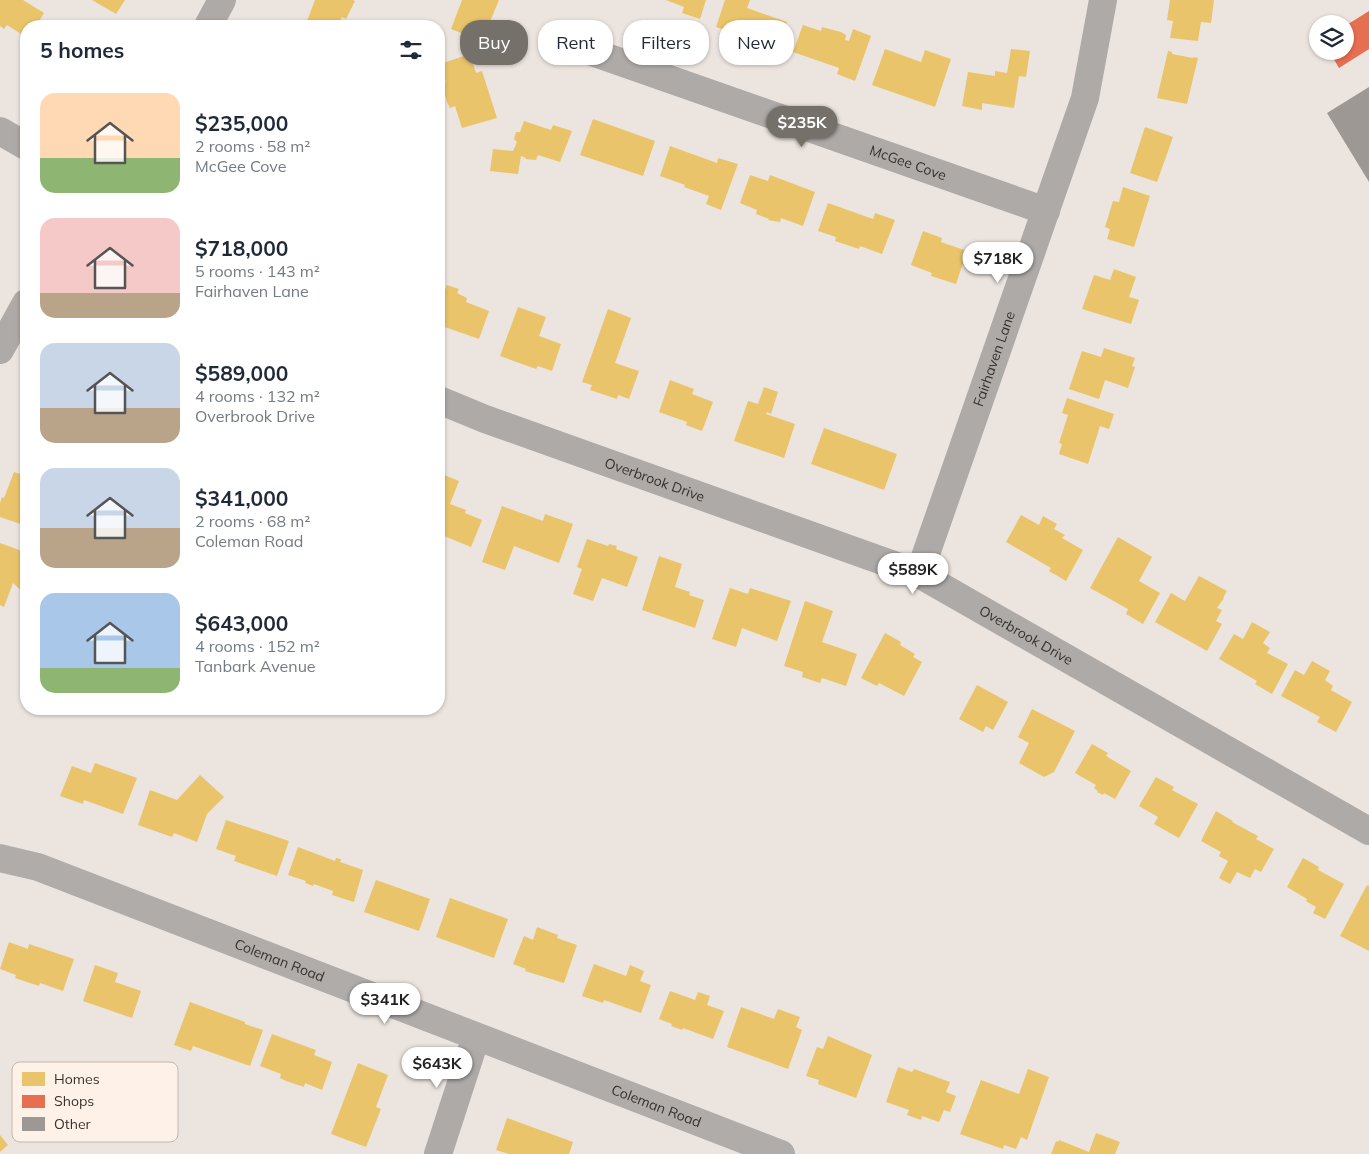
<!DOCTYPE html>
<meta charset="utf-8">
<style>
body{margin:0;font-family:Mulish,sans-serif;background:#f6f6f7;color:#1f2937;height:100vh;display:flex;flex-direction:column;font-size:19px;white-space:nowrap}
*{box-sizing:border-box;margin:0}
p{font-size:16px;color:#747a83}
.icon{flex:none;width:28px;height:28px;fill:none;stroke:currentColor;stroke-width:2;stroke-linecap:round;stroke-linejoin:round}
.map{position:relative;flex:1;overflow:hidden}
.side{position:absolute;left:20px;top:20px;width:425px;height:695px;display:flex;flex-direction:column;background:#fff;border-radius:20px;box-shadow:0 1px 4px #0004}
.side>*{flex:none}
.banner{position:absolute;left:460px;top:20px;width:475px;height:45px;display:flex;gap:10px}
.buttons{position:absolute;left:1309px;top:15px;display:grid;gap:10px}
.buttons a{display:grid;place-items:center;width:45px;height:45px;border-radius:50%;background:#fff;box-shadow:0 1px 4px #0004;font-size:25px}
.price{position:absolute;translate:-50% -42px;padding:0 11px;border-radius:18px;background:#fff;color:#222;font-size:16px;line-height:32px;filter:drop-shadow(0 1px 2px #0008)}
.price::after{content:'';position:absolute;left:50%;top:30px;width:15px;height:11px;margin-left:-8px;background:inherit;clip-path:polygon(0 0,100% 0,50% 100%)}
.price.active{background:#76706b;color:#fff}
ul{padding:0;list-style:none}
li{display:flex;align-items:center;gap:15px;height:125px;padding:0 20px}
li span{display:grid;place-items:center;flex:none;width:140px;height:100px;border-radius:15px;color:#555}
li>.icon{margin-inline-start:auto}
span .icon{width:60px;height:60px;fill:#fffc;stroke-width:1}
li b{font-size:21px}
h2{display:flex;justify-content:space-between;align-items:center;height:60px;padding:0 20px;font-size:21px}
.pill{padding:0 18px;border-radius:20px;background:#fff;box-shadow:0 1px 4px #0004;font-size:18px;line-height:45px}
.pill.active{background:#76706b;color:#fff}
.map>svg:first-child{display:block}
.homes{fill:#e9c46a}
.shops{fill:#e76f51}
.building{fill:#9d9894}
.lines{fill:none;stroke-linecap:round;stroke-linejoin:round}
.minor{stroke:#aeaaa8;stroke-width:28}
.major{stroke:#b0aca9;stroke-width:28}
.labels{text-anchor:middle;dominant-baseline:central;stroke-width:5;stroke-linejoin:round;paint-order:stroke}
.street-label{font-size:14px;fill:#36312d;stroke:#fef1e7}
.key{fill:#fef1e7;stroke:#c2b7af;stroke-width:1}
.key-label{font-size:14px;fill:#36312d}
</style>
<div class="map">
<svg width="1369" height="1154" viewBox="0 0 1369 1154">
<rect width="100%" height="100%" fill="#ece5df"/>
<g class="homes">
<polygon points="0,0 23,0 44,13 36,26 26,26 26,37 7,25 4,29 0,26"/>
<polygon points="92,0 125,0 116,14"/>
<polygon points="315,0 353,0 355,1 346,19 342,17 338,26 320,26 307,21"/>
<polygon points="462,0 499,0 482,41 451,29"/>
<polygon points="666,0 706,0 700,19 682,13 684,7"/>
<polygon points="725,0 750,0 747,8 787,22 777,55 773,53 773,52 753,46 755,40 716,27"/>
<polygon points="1170,0 1214,0 1211,23 1201,22 1198,41 1170,38 1173,21 1167,20"/>
<polygon points="803,25 821,31 822,27 841,32 846,35 845,40 849,41 853,29 871,36 855,81 837,74 839,68 793,52"/>
<polygon points="885,49 921,62 925,50 951,59 935,107 872,85"/>
<polygon points="1011,49 1030,51 1026,77 1019,76 1014,108 982,103 982,110 962,106 968,72 995,76 995,71 1007,73"/>
<polygon points="1168,51 1172,52 1172,54 1193,58 1194,57 1198,58 1187,104 1157,98"/>
<polygon points="470,54 476,73 482,71 497,118 462,128 455,106 450,108 447,102 442,83 446,82 440,64"/>
<polygon points="593,119 655,141 643,176 580,155"/>
<polygon points="524,121 551,130 553,125 572,131 560,162 538,155 536,160 525,159 526,158 521,156 518,174 490,171 493,149 513,151 517,142 514,139 516,132 520,132"/>
<polygon points="1145,127 1173,137 1157,182 1130,173"/>
<polygon points="670,146 717,163 718,158 738,164 721,210 706,204 709,196 684,187 685,185 660,176"/>
<polygon points="750,175 768,181 770,175 815,192 803,226 781,218 780,222 768,220 769,219 756,214 757,210 740,203"/>
<polygon points="1123,187 1150,196 1134,247 1107,239 1110,229 1105,227 1113,201 1119,202"/>
<polygon points="828,203 873,219 875,213 895,220 882,254 860,246 859,249 835,241 836,237 818,231"/>
<polygon points="923,231 942,238 941,242 967,251 956,284 931,276 932,273 911,265"/>
<polygon points="1114,269 1136,277 1129,297 1139,300 1131,324 1082,309 1094,275 1110,280"/>
<polygon points="447,285 459,289 457,293 467,298 466,302 489,311 479,339 439,325 439,304"/>
<polygon points="518,307 546,317 539,336 561,344 552,371 538,366 536,369 500,356"/>
<polygon points="608,309 631,318 615,363 639,371 629,399 618,395 617,399 590,390 592,385 582,382"/>
<polygon points="1104,348 1135,358 1132,366 1135,367 1128,388 1105,380 1099,399 1069,389 1082,351 1101,357"/>
<polygon points="670,380 694,389 692,394 713,402 702,431 686,425 687,422 659,412"/>
<polygon points="764,387 778,392 771,414 767,412 766,414 795,424 784,458 734,441 748,401 758,404"/>
<polygon points="1067,398 1114,414 1109,429 1100,426 1088,464 1059,454 1062,444 1059,443 1068,415 1062,413"/>
<polygon points="824,428 897,454 884,490 811,464"/>
<polygon points="14,472 26,476 26,526 0,517 0,503 2,497 4,498"/>
<polygon points="439,473 459,481 450,504 466,510 465,513 482,520 471,547 439,534"/>
<polygon points="502,506 543,521 545,514 573,524 559,563 514,546 505,570 482,562"/>
<polygon points="1021,515 1039,525 1043,516 1057,524 1054,529 1065,535 1062,538 1083,550 1066,581 1049,571 1051,568 1006,542"/>
<polygon points="1118,537 1152,557 1139,581 1160,593 1143,624 1126,614 1128,609 1090,588"/>
<polygon points="587,539 608,546 609,544 617,546 616,549 638,557 627,587 602,578 593,601 573,594 582,569 577,567"/>
<polygon points="0,543 25,552 23,557 26,564 26,595 13,583 4,607 0,605"/>
<polygon points="659,556 682,564 675,587 690,592 689,595 704,600 695,628 642,610"/>
<polygon points="1199,576 1227,591 1223,598 1224,598 1217,608 1222,610 1216,621 1222,624 1207,651 1155,622 1171,593 1185,601"/>
<polygon points="730,588 748,594 750,588 791,601 777,641 742,628 736,647 712,639"/>
<polygon points="805,601 833,611 822,642 857,654 846,686 822,678 820,683 802,677 803,672 784,666"/>
<polygon points="1252,622 1270,632 1263,643 1270,648 1267,653 1288,664 1272,694 1255,684 1257,681 1219,659 1234,634 1243,639"/>
<polygon points="885,633 901,642 900,645 915,654 913,657 922,662 904,696 879,683 877,686 861,678"/>
<polygon points="1312,661 1330,671 1325,680 1333,686 1331,690 1352,702 1336,732 1317,722 1320,717 1281,696 1295,670 1304,675"/>
<polygon points="977,685 1008,702 993,730 986,726 983,732 959,719"/>
<polygon points="1032,709 1075,731 1054,772 1044,777 1019,763 1029,743 1018,737"/>
<polygon points="1092,744 1108,753 1106,756 1131,771 1115,799 1104,793 1103,795 1097,792 1098,791 1094,788 1096,785 1075,773"/>
<polygon points="95,763 137,778 123,814 84,800 83,804 60,796 72,766 91,773"/>
<polygon points="200,775 224,797 207,814 197,842 174,833 172,837 138,825 150,790 177,800"/>
<polygon points="1156,777 1174,787 1172,790 1198,804 1179,838 1154,824 1158,817 1139,806"/>
<polygon points="1216,811 1233,821 1232,822 1258,836 1256,839 1274,849 1261,872 1255,869 1250,878 1237,872 1230,884 1219,878 1228,861 1219,856 1221,852 1201,841"/>
<polygon points="226,820 289,841 277,876 234,861 236,856 216,849"/>
<polygon points="298,847 335,861 336,858 341,859 340,862 363,870 354,902 332,895 333,891 314,884 313,886 305,883 306,881 288,875"/>
<polygon points="1303,858 1319,867 1318,870 1344,884 1325,919 1313,913 1316,907 1306,901 1307,899 1287,887"/>
<polygon points="376,880 430,899 419,931 364,912"/>
<polygon points="1367,885 1369,886 1369,951 1340,936"/>
<polygon points="450,898 508,919 494,958 436,937"/>
<polygon points="537,927 558,935 557,938 577,945 564,983 525,971 526,969 513,964 524,936 533,940"/>
<polygon points="9,942 28,949 29,944 74,959 63,991 40,983 39,986 15,978 16,975 0,969"/>
<polygon points="594,964 626,976 630,965 644,971 640,981 651,985 641,1013 604,1000 603,1003 582,996"/>
<polygon points="95,965 118,973 115,982 141,991 132,1018 83,1001"/>
<polygon points="670,991 695,1000 698,992 710,996 707,1005 724,1011 713,1039 683,1028 682,1030 671,1026 672,1024 659,1019"/>
<polygon points="190,1002 245,1022 245,1024 263,1030 250,1066 193,1046 191,1051 174,1045"/>
<polygon points="741,1007 774,1019 778,1009 800,1017 796,1027 802,1030 788,1069 727,1047"/>
<polygon points="272,1034 316,1050 314,1055 332,1062 322,1090 305,1083 304,1087 286,1081 280,1078 281,1074 260,1066"/>
<polygon points="828,1036 872,1055 856,1098 818,1084 819,1080 806,1076 817,1047 823,1049"/>
<polygon points="358,1063 388,1075 376,1107 381,1109 366,1147 331,1134"/>
<polygon points="898,1067 912,1072 914,1069 950,1082 946,1092 956,1096 950,1112 944,1110 939,1122 922,1116 921,1120 907,1115 909,1110 886,1102"/>
<polygon points="1028,1069 1049,1077 1027,1140 1021,1137 1016,1149 1004,1145 1003,1149 960,1134 981,1080 1019,1094"/>
<polygon points="507,1118 573,1142 569,1154 509,1154 496,1150"/>
<polygon points="1096,1133 1120,1142 1115,1154 1051,1154 1056,1141 1058,1142 1059,1140 1089,1152"/>
<polygon points="0,1135 8,1145 0,1152"/>
</g>
<polygon class="shops" points="1369,11 1369,49 1339,68 1329,51 1345,51 1345,26"/>
<polygon class="building" points="1369,87 1369,182 1327,113"/>
<g class="lines">
<g class="minor">
<polyline points="208,26 222,0"/>
<path id="s1" d="M572,45l474,166"/>
<polyline points="0,131 26,146"/>
<polyline points="0,350 26,303"/>
<path id="s2" d="M439,400l46,19 434,155 450,257"/>
<path id="s3" d="M919,574l166,-476 18,-98"/>
<polyline points="438,1154 476,1037"/>
</g>
<path class="major" id="s4" d="M0,858l38,9 743,287"/>
</g>
<g class="labels">
<g class="street-label">
<text stroke="none"><textPath href="#s1" startOffset="356">McGee Cove</textPath></text>
<text stroke="none"><textPath href="#s3" startOffset="228">Fairhaven Lane</textPath></text>
<text stroke="none"><textPath href="#s2" startOffset="230">Overbrook Drive</textPath></text>
<text stroke="none"><textPath href="#s2" startOffset="634">Overbrook Drive</textPath></text>
<text stroke="none"><textPath href="#s4" startOffset="298">Coleman Road</textPath></text>
<text stroke="none"><textPath href="#s4" startOffset="702">Coleman Road</textPath></text>
</g>
</g>
<rect x="12" y="1062" width="166" height="80" rx="8" class="key"/>
<rect x="22" y="1072" width="23" height="14" fill="#e9c46a"/>
<rect x="22" y="1095" width="23" height="13" fill="#e76f51"/>
<rect x="22" y="1117" width="23" height="14" fill="#9d9894"/>
<g class="key-label">
<text x="54" y="1084">Homes</text>
<text x="54" y="1106">Shops</text>
<text x="54" y="1129">Other</text>
</g>
</svg>
<div class="buttons">
<a><svg class="icon" aria-label="layers" viewBox="0 0 24 24"><path d="M12 4l9 5-9 5-9-5zM3 14l9 5 9-5"/></svg></a>
</div>
<b class="price active" style="left:802px;top:148px">$235K</b>
<b class="price" style="left:998px;top:284px">$718K</b>
<b class="price" style="left:913px;top:595px">$589K</b>
<b class="price" style="left:385px;top:1025px">$341K</b>
<b class="price" style="left:437px;top:1089px">$643K</b>
<div class="banner">
<a class="pill active">Buy</a>
<a class="pill">Rent</a>
<a class="pill">Filters</a>
<a class="pill">New</a>
</div>
<section class="side">
<h2>5 homes<svg class="icon" aria-label="filters" viewBox="0 0 24 24"><path d="M4 7h16M4 17h16"/><circle cx="9" cy="7" r="2"/><circle cx="15" cy="17" r="2"/></svg></h2>
<ul>
<li><span style="background:linear-gradient(#ffd9b3 65%,#8fb573 0)"><svg class="icon" aria-label="home" viewBox="0 0 24 24"><path d="M3 11l9-7 9 7M6 9v11h12V9"/></svg></span><div><b>$235,000</b><p>2 rooms · 58 m²</p><p>McGee Cove</p></div></li>
<li><span style="background:linear-gradient(#f6c9c9 75%,#b9a48a 0)"><svg class="icon" aria-label="home" viewBox="0 0 24 24"><path d="M3 11l9-7 9 7M6 9v11h12V9"/></svg></span><div><b>$718,000</b><p>5 rooms · 143 m²</p><p>Fairhaven Lane</p></div></li>
<li><span style="background:linear-gradient(#c9d6e8 65%,#b9a48a 0)"><svg class="icon" aria-label="home" viewBox="0 0 24 24"><path d="M3 11l9-7 9 7M6 9v11h12V9"/></svg></span><div><b>$589,000</b><p>4 rooms · 132 m²</p><p>Overbrook Drive</p></div></li>
<li><span style="background:linear-gradient(#c9d6e8 60%,#b9a48a 0)"><svg class="icon" aria-label="home" viewBox="0 0 24 24"><path d="M3 11l9-7 9 7M6 9v11h12V9"/></svg></span><div><b>$341,000</b><p>2 rooms · 68 m²</p><p>Coleman Road</p></div></li>
<li><span style="background:linear-gradient(#a9c7e8 75%,#8fb573 0)"><svg class="icon" aria-label="home" viewBox="0 0 24 24"><path d="M3 11l9-7 9 7M6 9v11h12V9"/></svg></span><div><b>$643,000</b><p>4 rooms · 152 m²</p><p>Tanbark Avenue</p></div></li>
</ul>
</section>
</div>
